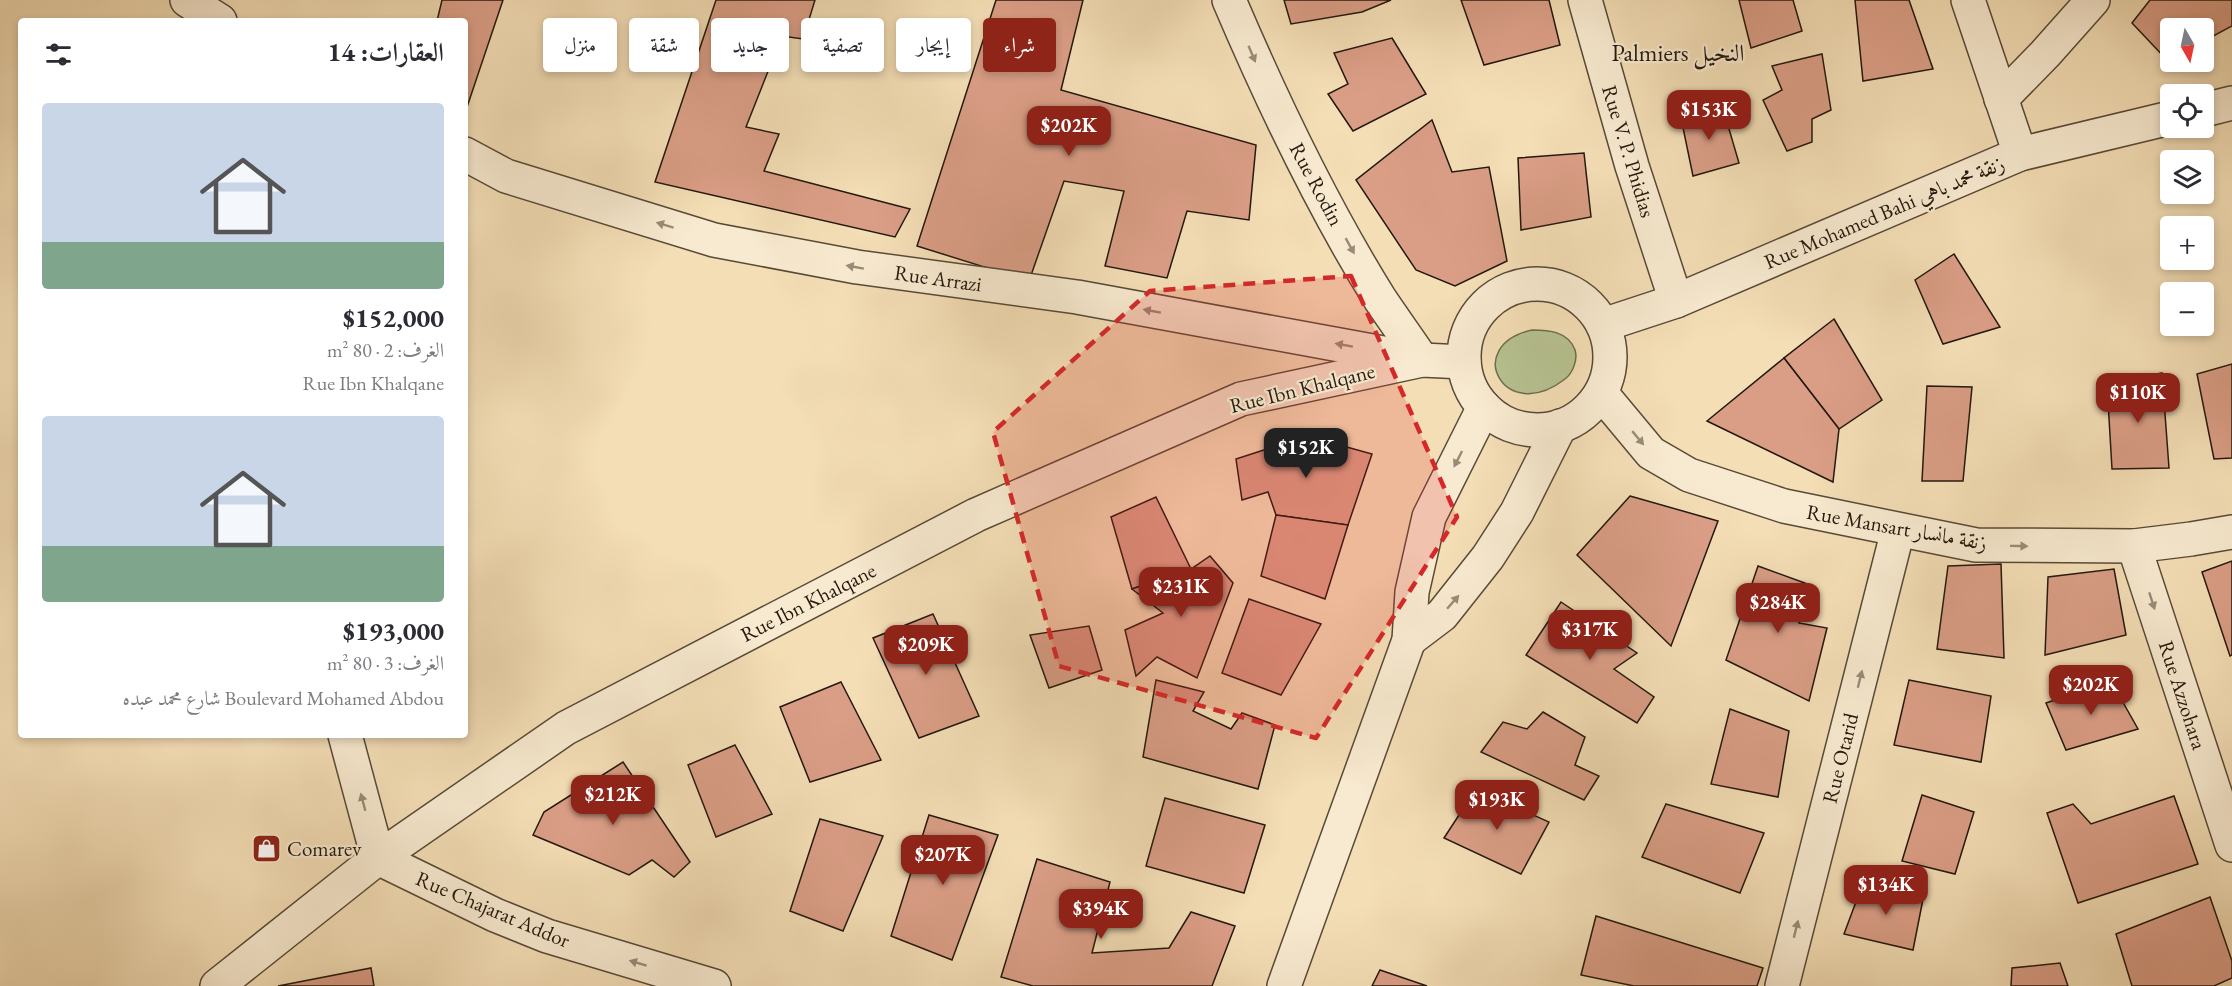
<!DOCTYPE html>
<html lang="ar">
<meta charset="utf-8">
<style>
body{margin:0;font-family:"EB Garamond",Amiri,serif;background:#f2f2f3;color:#2b2b33;direction:rtl;height:100vh;display:flex;flex-direction:column;font-size:22px;white-space:nowrap}
*{box-sizing:border-box;margin:0}
p{font-size:20px;color:#7c7c81}
.icon{flex:none;width:33px;height:33px;fill:none;stroke:currentColor;stroke-width:2;stroke-linecap:round;stroke-linejoin:round}
.map{position:relative;flex:1;overflow:hidden;direction:ltr}
.drawer{position:absolute;left:18px;top:18px;width:450px;height:720px;display:flex;flex-direction:column;background:#fff;border-radius:6px;box-shadow:0 3px 9px #0003;direction:rtl}
.drawer>*{flex:none}
.banner{position:absolute;left:486px;top:18px;width:570px;height:54px;direction:rtl;display:flex;gap:12px}
.needle{width:39px;rotate:171deg}
.controls{position:absolute;left:2160px;top:18px;display:grid;gap:12px}
.controls a{display:grid;place-items:center;width:54px;height:54px;border-radius:6px;background:#fff;box-shadow:0 3px 9px #0003;font-size:30px}
.price{position:absolute;translate:-50% -51px;padding:0 14px;border-radius:12px;background:#8f2418;color:#fff;font-size:20px;line-height:39px;filter:drop-shadow(0 2px 3px #0008)}
.price::after{content:'';position:absolute;left:50%;top:36px;width:18px;height:14px;margin-left:-9px;background:inherit;clip-path:polygon(0 0,100% 0,50% 100%)}
.price.current{background:#222;color:#fff}
ul{padding:0;list-style:none}
li{display:grid;align-content:center;gap:12px;height:318px;padding:0 24px}
li span{display:grid;place-items:center;height:186px;border-radius:6px;color:#555}
li>.icon{margin-inline-start:auto}
span .icon{width:108px;height:108px;fill:#fffc;stroke-width:1}
li b{font-size:26px}
h2{display:flex;justify-content:space-between;align-items:center;height:72px;padding:0 24px;font-size:26px}
.chip{padding:0 21px;border-radius:6px;background:#fff;box-shadow:0 3px 9px #0003;font-size:21px;line-height:54px}
.chip.current{background:#8f2418;color:#fff}
.map>svg:first-child{display:block}
.green{fill:#b7c291;stroke:#6d6d4f;stroke-width:1.5}
.building{fill:#da9e86;stroke:#23180d;stroke-width:1.5}
.lines{fill:none;stroke-linecap:round;stroke-linejoin:round}
.minor-casing{stroke:#574a37;stroke-width:36}
.minor{stroke:#f8ead0;stroke-width:33}
.oneway{fill:#988c78}
.marked{fill:#d62828;fill-opacity:0.2;stroke:#d62828;stroke-width:4.5;stroke-dasharray:12 8;stroke-linejoin:round}
.labels{text-anchor:middle;dominant-baseline:central;stroke-width:4.5;stroke-linejoin:round;paint-order:stroke}
.street-label{font-size:21px;fill:#23180d;stroke:#f8ead0}
.poi-label{font-size:21px;fill:#23180d;stroke:#f8ead0;text-anchor:start}
.quarter-label{font-size:24px;fill:#23180d;stroke:#f8ead0}
</style>
<div class="map">
<svg width="2232" height="986" viewBox="0 0 2232 986">
<rect width="100%" height="100%" fill="#f4deb6"/>
<filter id="stains"><feTurbulence type="fractalNoise" baseFrequency=".00333" numOctaves="4"/><feColorMatrix values="0 0 0 0 .2 0 0 0 0 .09 0 0 0 0 .02 0 0 0 .5 -.17"/></filter>
<radialGradient id="worn" r=".72"><stop offset=".6" stop-color="#630" stop-opacity="0"/><stop offset="1" stop-color="#630" stop-opacity=".3"/></radialGradient>
<path class="green" d="M1532,330c16,0 36,1 43,20 3,9 -2,23 -10,29 -60,47 -104,-33 -33,-49z"/>
<g class="building">
<polygon points="442,0 503,0 466,110 465,21 437,21"/>
<polygon points="716,0 815,0 803,39 782,36 746,127 779,134 764,171 910,209 895,237 655,182"/>
<polygon points="996,0 1083,0 1061,90 1256,145 1249,220 1187,211 1167,278 1105,266 1124,191 1064,181 1029,281 917,246"/>
<polygon points="1284,0 1391,0 1362,12 1291,24"/>
<polygon points="1461,0 1549,0 1560,45 1484,65"/>
<polygon points="1739,0 1793,0 1802,31 1751,48"/>
<polygon points="1855,0 1909,0 1933,69 1863,81"/>
<polygon points="2150,0 2232,0 2232,26 2204,41 2204,28 2170,28 2170,58 2167,60 2132,23"/>
<polygon points="1392,38 1426,94 1353,131 1328,94 1348,84 1334,53"/>
<polygon points="1822,54 1831,110 1812,119 1812,142 1787,151 1763,100 1782,90 1772,66"/>
<polygon points="1722,105 1739,163 1693,176 1681,118"/>
<polygon points="1432,120 1452,172 1489,167 1507,261 1455,286 1416,270 1356,180"/>
<polygon points="1584,153 1591,217 1521,230 1518,158"/>
<polygon points="1954,254 2000,327 1943,344 1915,280"/>
<polygon points="1834,319 1882,400 1839,429 1784,358"/>
<polygon points="1784,358 1839,429 1833,482 1707,421"/>
<polygon points="2232,364 2232,458 2214,459 2197,374"/>
<polygon points="2162,373 2169,468 2112,469 2107,384"/>
<polygon points="1927,386 1972,387 1963,481 1922,481"/>
<polygon points="1307,436 1372,454 1348,525 1276,515 1268,492 1242,500 1236,459"/>
<polygon points="1630,496 1718,521 1671,646 1577,555"/>
<polygon points="1156,497 1191,569 1132,589 1111,517"/>
<polygon points="1276,515 1348,525 1325,599 1261,576"/>
<polygon points="1210,556 1233,583 1197,678 1157,657 1136,676 1125,630 1163,613 1132,589 1191,569"/>
<polygon points="2232,561 2232,655 2230,656 2202,572"/>
<polygon points="2001,564 2004,658 1937,649 1948,566"/>
<polygon points="1758,566 1813,586 1799,623 1827,628 1809,701 1726,660"/>
<polygon points="2114,569 2126,635 2045,655 2048,577"/>
<polygon points="1249,599 1321,624 1281,695 1222,673"/>
<polygon points="1561,602 1637,653 1614,669 1654,697 1637,723 1526,655"/>
<polygon points="933,614 979,716 919,738 873,638"/>
<polygon points="1089,626 1102,670 1049,688 1030,635"/>
<polygon points="1156,680 1204,692 1193,711 1231,729 1242,713 1275,725 1258,789 1143,757"/>
<polygon points="1909,680 1991,696 1981,762 1894,745"/>
<polygon points="2111,681 2138,729 2066,750 2046,703"/>
<polygon points="841,682 881,760 810,782 780,707"/>
<polygon points="1730,709 1789,731 1778,797 1711,784"/>
<polygon points="1543,712 1585,737 1575,765 1599,776 1584,800 1481,752 1503,722 1527,729"/>
<polygon points="735,745 772,814 716,837 688,765"/>
<polygon points="623,762 690,862 674,877 652,860 629,875 533,835 544,812"/>
<polygon points="1476,789 1549,822 1521,874 1444,838"/>
<polygon points="1922,795 1974,812 1955,874 1902,861"/>
<polygon points="2174,796 2198,864 2078,903 2047,813 2073,804 2091,824"/>
<polygon points="1165,798 1265,825 1244,893 1146,866"/>
<polygon points="1666,804 1764,833 1740,893 1642,857"/>
<polygon points="929,815 998,835 952,960 891,936"/>
<polygon points="820,819 883,836 843,931 790,911"/>
<polygon points="1037,859 1110,882 1092,953 1169,948 1191,912 1235,926 1212,986 1033,986 1001,977"/>
<polygon points="1863,883 1924,894 1913,950 1844,934"/>
<polygon points="2210,897 2232,961 2232,978 2214,986 2132,986 2116,934"/>
<polygon points="1596,916 1763,968 1757,986 1634,986 1581,975"/>
<polygon points="2060,963 2068,986 2011,986 2012,968"/>
<polygon points="371,968 374,986 278,986"/>
<polygon points="1380,970 1427,986 1372,986"/>
</g>
<g class="lines">
<defs>
<g id="minor">
<polyline points="187,0 220,21"/>
<path d="M1229,0c43,101 93,206 151,299 14,21 28,40 42,61"/>
<polyline points="1585,0 1632,166 1676,301"/>
<polyline points="1968,0 2020,154"/>
<polyline points="2001,99 2045,54 2093,0"/>
<polyline points="2204,110 2232,103"/>
<polyline points="465,154 506,176 714,240 857,267 1077,297 1405,357"/>
<circle cx="1537" cy="357" r="73"/>
<polyline points="1603,325 1676,301 2020,154 2170,118"/>
<polyline points="1601,393 1651,453 1689,475 1784,506 1976,545 2134,546 2191,539 2232,532"/>
<polyline points="2134,546 2232,845"/>
<polyline points="1409,640 1442,615 1488,557 1517,512 1560,426"/>
<polyline points="345,735 378,858 495,915 547,936 714,986"/>
<polyline points="217,986 378,858 566,728 976,515 1241,399 1422,360 1464,362"/>
<polyline points="1284,986 1409,640 1412,592 1429,517 1484,407"/>
<polyline points="1782,986 1898,530"/>
</g>
</defs>
<use href="#minor" class="minor-casing"/>
<use href="#minor" class="minor"/>
</g>
<defs><path id="oneway-solid" d="M-6-.8H1V-3.2L6.5 0L1 3.2V.8H-6Z" transform="scale(1.5)"/></defs>
<g class="oneway">
<use href="#oneway-solid" transform="translate(1252 54) rotate(67)"/>
<use href="#oneway-solid" transform="translate(665 225) rotate(-163)"/>
<use href="#oneway-solid" transform="translate(1350 246) rotate(61)"/>
<use href="#oneway-solid" transform="translate(855 267) rotate(-170)"/>
<use href="#oneway-solid" transform="translate(1152 311) rotate(-170)"/>
<use href="#oneway-solid" transform="translate(1344 345) rotate(-170)"/>
<use href="#oneway-solid" transform="translate(1638 438) rotate(50)"/>
<use href="#oneway-solid" transform="translate(1458 459) rotate(117)"/>
<use href="#oneway-solid" transform="translate(2019 546) rotate(1)"/>
<use href="#oneway-solid" transform="translate(2152 601) rotate(72)"/>
<use href="#oneway-solid" transform="translate(1453 602) rotate(-49)"/>
<use href="#oneway-solid" transform="translate(1860 679) rotate(-76)"/>
<use href="#oneway-solid" transform="translate(363 802) rotate(-105)"/>
<use href="#oneway-solid" transform="translate(1796 929) rotate(-76)"/>
<use href="#oneway-solid" transform="translate(638 963) rotate(-163)"/>
</g>
<path class="marked" d="M1351,276l106,241 -141,221 -257,-72 -66,-234 157,-141z"/>
<defs>
<symbol id="shop-square" viewBox="-11 -11 22 22"><rect x="-9" y="-9" width="18" height="18" rx="4" fill="#8f2418" stroke="#f8ead0"/><path d="M-5-2.5h2.3a2.7 3.5 0 0 1 5.4 0H5L5.5 6h-11ZM-1.5-2.5h3a1.5 2.3 0 0 0-3 0Z" fill="#fff"/></symbol>
</defs>
<g fill-rule="evenodd">
<use href="#shop-square" x="250" y="832" width="33" height="33"/>
</g>
<g class="labels">
<g class="street-label">
<text transform="translate(1629 151) rotate(73)">Rue V. P. Phidias</text>
<text transform="translate(1317 184) rotate(62)">Rue Rodin</text>
<text transform="translate(1884 212) rotate(-23)">Rue Mohamed Bahi زنقة محمد باهي</text>
<text transform="translate(938 278) rotate(8)">Rue Arrazi</text>
<text transform="translate(1302 388) rotate(-14)">Rue Ibn Khalqane</text>
<text transform="translate(1897 527) rotate(10)">Rue Mansart زنقة مانسار</text>
<text transform="translate(808 602) rotate(-27)">Rue Ibn Khalqane</text>
<text transform="translate(2183 695) rotate(72)">Rue Azzohara</text>
<text transform="translate(1840 758) rotate(-76)">Rue Otarid</text>
<text transform="translate(493 909) rotate(23)">Rue Chajarat Addor</text>
</g>
<g class="poi-label">
<text x="287" y="848">Comarev</text>
</g>
<g class="quarter-label">
<text x="1678" y="52">Palmiers النخيل</text>
</g>
</g>
<rect width="100%" height="100%" filter="url(#stains)"/>
<rect width="100%" height="100%" fill="url(#worn)"/>
</svg>
<div class="controls">
<a><svg class="needle" viewBox="-14 -14 28 28"><path d="M0-13l5 13h-10z" fill="#e53935"/><path d="M0 13l5-13h-10z" fill="#7c7c81"/></svg></a>
<a><svg class="icon" aria-label="locate" viewBox="0 0 24 24"><circle cx="12" cy="12" r="6"/><path d="M12 2v4M12 18v4M2 12h4M18 12h4"/></svg></a>
<a><svg class="icon" aria-label="layers" viewBox="0 0 24 24"><path d="M12 4l9 5-9 5-9-5zM3 14l9 5 9-5"/></svg></a>
<a>+</a>
<a>−</a>
</div>
<b class="price" style="left:1709px;top:141px">$153K</b>
<b class="price" style="left:1069px;top:157px">$202K</b>
<b class="price" style="left:2138px;top:424px">$110K</b>
<b class="price current" style="left:1306px;top:479px">$152K</b>
<b class="price" style="left:1181px;top:618px">$231K</b>
<b class="price" style="left:1778px;top:634px">$284K</b>
<b class="price" style="left:1590px;top:661px">$317K</b>
<b class="price" style="left:926px;top:676px">$209K</b>
<b class="price" style="left:2091px;top:716px">$202K</b>
<b class="price" style="left:613px;top:826px">$212K</b>
<b class="price" style="left:1497px;top:831px">$193K</b>
<b class="price" style="left:943px;top:886px">$207K</b>
<b class="price" style="left:1886px;top:916px">$134K</b>
<b class="price" style="left:1101px;top:940px">$394K</b>
<div class="banner">
<a class="chip current">شراء</a>
<a class="chip">إيجار</a>
<a class="chip">تصفية</a>
<a class="chip">جديد</a>
<a class="chip">شقة</a>
<a class="chip">منزل</a>
</div>
<section class="drawer">
<h2>العقارات: 14<svg class="icon" aria-label="filters" viewBox="0 0 24 24"><path d="M4 7h16M4 17h16"/><circle cx="9" cy="7" r="2"/><circle cx="15" cy="17" r="2"/></svg></h2>
<ul>
<li><span style="background:linear-gradient(#c9d6e8 75%,#7fa58c 0)"><svg class="icon" aria-label="home" viewBox="0 0 24 24"><path d="M3 11l9-7 9 7M6 9v11h12V9"/></svg></span><div><b>$152,000</b><p>الغرف: 2 · 80 m²</p><p>Rue Ibn Khalqane</p></div></li>
<li><span style="background:linear-gradient(#c9d6e8 70%,#7fa58c 0)"><svg class="icon" aria-label="home" viewBox="0 0 24 24"><path d="M3 11l9-7 9 7M6 9v11h12V9"/></svg></span><div><b>$193,000</b><p>الغرف: 3 · 80 m²</p><p>Boulevard Mohamed Abdou شارع محمد عبده</p></div></li>
</ul>
</section>
</div>
